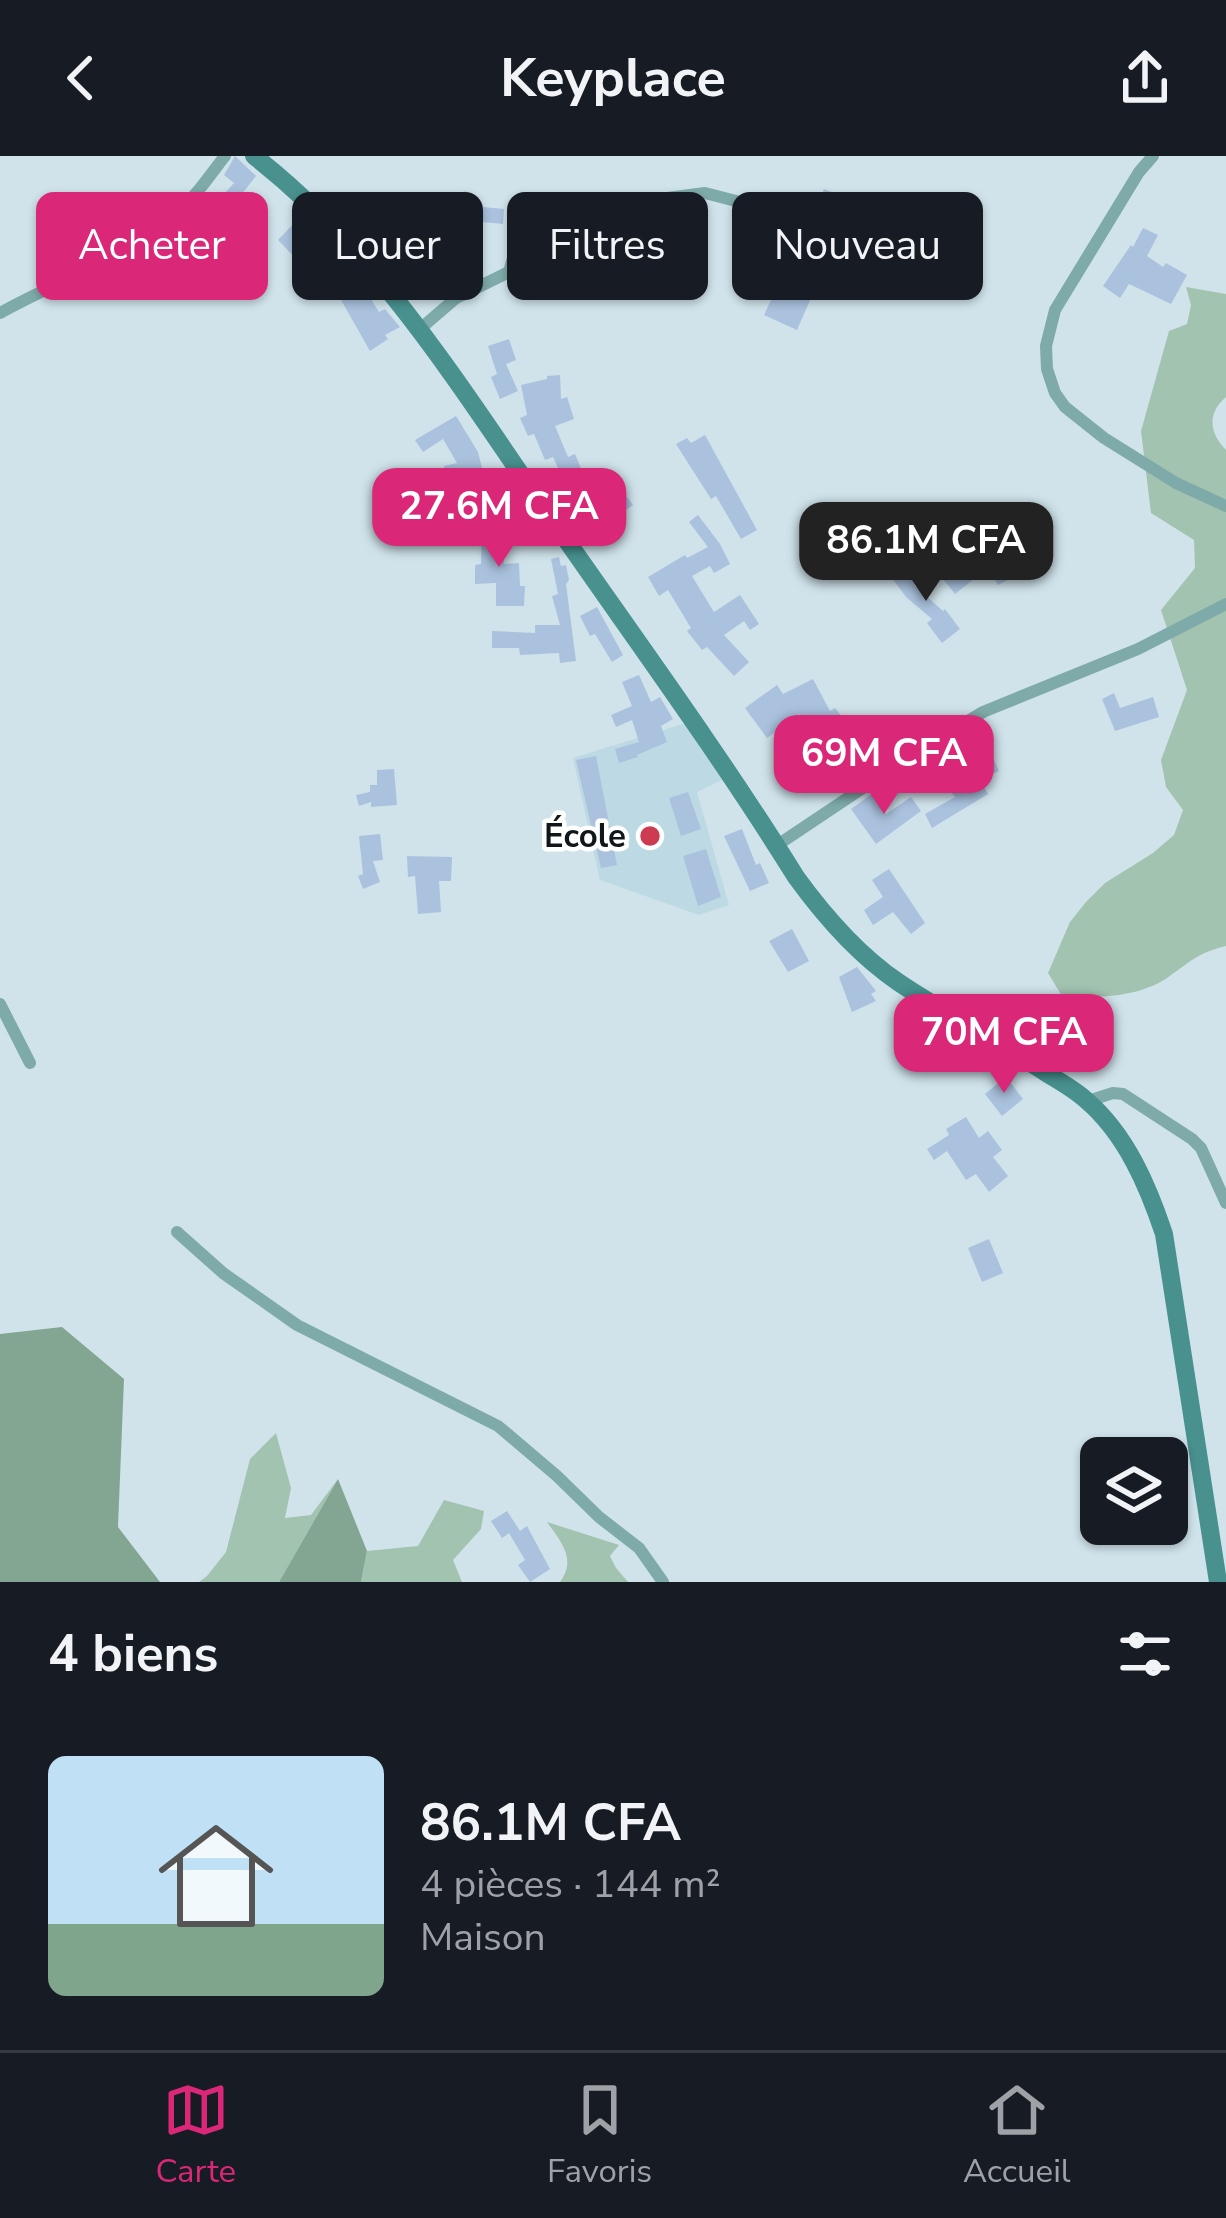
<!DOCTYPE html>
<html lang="fr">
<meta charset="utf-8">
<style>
body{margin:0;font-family:"Nunito Sans",sans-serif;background:#242831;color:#f1f3f6;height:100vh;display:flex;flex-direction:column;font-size:45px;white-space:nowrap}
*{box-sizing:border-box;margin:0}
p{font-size:39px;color:#9ea1a6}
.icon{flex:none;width:66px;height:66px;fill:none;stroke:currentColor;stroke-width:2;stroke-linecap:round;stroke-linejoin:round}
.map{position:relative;height:1426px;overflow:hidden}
.details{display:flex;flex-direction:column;background:#171b24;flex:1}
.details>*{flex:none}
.banner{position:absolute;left:36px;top:36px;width:1155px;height:108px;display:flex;gap:24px}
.controls{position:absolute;left:1080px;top:1281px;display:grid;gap:24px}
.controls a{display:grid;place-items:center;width:108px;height:108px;border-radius:18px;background:#171b24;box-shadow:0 3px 9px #0004;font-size:60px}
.price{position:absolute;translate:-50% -102px;padding:0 27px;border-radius:24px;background:#db2777;color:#fff;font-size:39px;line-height:78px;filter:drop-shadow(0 3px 6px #0008)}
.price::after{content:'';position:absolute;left:50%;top:72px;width:36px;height:27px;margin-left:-18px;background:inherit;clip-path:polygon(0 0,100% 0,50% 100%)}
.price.on{background:#222;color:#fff}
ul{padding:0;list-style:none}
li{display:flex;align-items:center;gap:36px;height:300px;padding:0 48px}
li+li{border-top:3px solid #363941}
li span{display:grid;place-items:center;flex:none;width:336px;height:240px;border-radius:18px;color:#555}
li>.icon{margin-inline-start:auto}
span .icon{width:144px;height:144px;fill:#fffc;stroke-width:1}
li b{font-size:51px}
h2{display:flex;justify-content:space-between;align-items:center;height:144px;padding:0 48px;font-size:51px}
.chip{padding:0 42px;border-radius:18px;background:#171b24;box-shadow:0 3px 9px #0004;font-size:42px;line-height:108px}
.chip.on{background:#db2777;color:#fff}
header{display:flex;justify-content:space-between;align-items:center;height:156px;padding:0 48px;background:#171b24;font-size:54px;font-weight:700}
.tab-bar{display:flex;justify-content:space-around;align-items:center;height:168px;border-top:3px solid #363941;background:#171b24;font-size:33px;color:#9ea1a6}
.tab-bar a{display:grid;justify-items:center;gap:6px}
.tab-bar .on{color:#db2777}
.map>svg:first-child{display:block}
.built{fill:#bdd9e3}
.green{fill:#a3c3b1}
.forest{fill:#83a693}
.building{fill:#aac2de}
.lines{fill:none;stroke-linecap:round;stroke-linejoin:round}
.minor{stroke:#7eaba9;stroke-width:12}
.secondary{stroke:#48918f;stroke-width:18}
.poi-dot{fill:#cc3b4f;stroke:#fff;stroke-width:4.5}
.labels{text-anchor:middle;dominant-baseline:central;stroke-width:9;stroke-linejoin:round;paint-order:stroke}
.poi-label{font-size:33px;font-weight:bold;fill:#10171a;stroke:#fff;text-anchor:end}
</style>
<header><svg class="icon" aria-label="back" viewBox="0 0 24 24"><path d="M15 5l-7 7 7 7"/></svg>Keyplace<svg class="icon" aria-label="share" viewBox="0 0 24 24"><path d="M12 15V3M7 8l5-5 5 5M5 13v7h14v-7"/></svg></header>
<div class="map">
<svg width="1226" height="1426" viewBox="0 0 1226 1426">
<rect width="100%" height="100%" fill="#d0e3eb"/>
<polygon class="built" points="686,567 722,624 697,636 729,749 699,759 600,724 573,602"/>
<g class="green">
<path d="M1186,131l40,7v103c-19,16 -17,36 0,53v496c-29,7 -36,16 -59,32 -30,20 -70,20 -105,18l-14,-23 22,-51 16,-20 19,-19 48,-30 21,-18 9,-25 -17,-23 -5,-27 26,-70 -26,-80 34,-42 -1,-28 -43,-27 -10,-82 28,-100 18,-7 4,-19z"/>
<polygon points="276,1277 291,1332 285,1362 311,1359 338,1323 279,1426 199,1426 207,1420 226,1396 250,1303"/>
<polygon points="444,1344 484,1355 481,1373 453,1404 462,1426 361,1426 367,1395 418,1390"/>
<path d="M547,1366l72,23 -9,11 6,12 12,14h-68c17,-23 1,-40 -13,-60z"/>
</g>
<g class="forest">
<polygon points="62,1171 124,1223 118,1371 160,1426 0,1426 0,1178"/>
<polygon points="338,1323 367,1395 361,1426 279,1426"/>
</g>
<g class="building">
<polygon points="235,0 256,20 233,49 242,57 223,79 203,61 234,27 224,19"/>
<polygon points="824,33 842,40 830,74 842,79 841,83 852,88 846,103 824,93 822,100 800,92 807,71 812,66 814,48 818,49"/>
<polygon points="465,35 472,50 504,53 503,68 482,66 483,57 451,74 464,93 456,98 468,124 449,135 440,115 432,121 401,77 397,80 382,61 397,49 411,68"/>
<polygon points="298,63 315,80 319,77 331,89 320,97 325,104 310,117 278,84"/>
<polygon points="1143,72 1158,79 1147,100 1163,111 1166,107 1187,119 1171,148 1129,128 1120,142 1103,130 1131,89 1133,91"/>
<polygon points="787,110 811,120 806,132 814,135 797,174 764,159"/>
<polygon points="353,114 379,156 385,153 400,171 385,179 388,183 370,195 332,128"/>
<polygon points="509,183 516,204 506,208 518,235 500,243 491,221 497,218 488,190"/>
<polygon points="560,219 561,243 567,241 574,263 555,270 568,301 575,298 587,327 607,314 633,349 588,379 565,345 571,340 553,301 545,304 534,278 528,280 520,262 527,259 521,229 547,223 547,220"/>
<polygon points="456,260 478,296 484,320 500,312 506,325 506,333 487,342 488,346 469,353 459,324 448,327 444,310 457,307 443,283 423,296 415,284"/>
<polygon points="705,279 757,374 741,383 716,340 711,343 676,288 687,282 691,287"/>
<polygon points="698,359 720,388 730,408 714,417 710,410 692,420 714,456 740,439 759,468 750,474 744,465 724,479 749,506 734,520 707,491 702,494 687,475 691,472 668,434 659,440 648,421 685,399 687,402 708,391 689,366"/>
<polygon points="482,374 505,374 504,408 519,407 520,430 525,430 524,450 496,450 496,427 475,428 475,409 481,408"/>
<polygon points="1001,390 1008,403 1004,405 1012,422 998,429 988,412 955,438 940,419 961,403 967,410"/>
<polygon points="559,401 561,410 566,409 569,424 566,428 576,505 560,507 559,497 520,499 519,492 492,492 492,475 535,477 535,469 560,469 552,440 558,438 551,403"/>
<polygon points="910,407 922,423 914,429 943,455 945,453 960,473 942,487 927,467 932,463 906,441 892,422"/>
<polygon points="597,451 623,499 612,506 595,478 590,480 580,460"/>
<polygon points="639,519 651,546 660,541 673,563 661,570 667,586 637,599 638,601 619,607 615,593 639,586 632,564 616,571 611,559 632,550 622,526"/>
<polygon points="813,523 830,555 835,552 851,572 826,591 800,558 767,582 745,552 777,529 783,538"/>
<polygon points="1114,537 1120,552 1153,541 1159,561 1115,575 1102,543"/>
<polygon points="983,570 990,585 986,587 999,615 983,622 976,605 979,604 967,578"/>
<polygon points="596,600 617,709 601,712 576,604"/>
<polygon points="394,613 397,649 371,651 371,646 359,650 356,639 370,636 370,629 377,629 377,614"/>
<polygon points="979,622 988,638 932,672 925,658 955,641 952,637"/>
<polygon points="688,636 701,673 681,680 669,642"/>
<polygon points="872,638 886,658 911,641 921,655 876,688 851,653"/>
<polygon points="742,673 756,709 760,707 769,727 750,735 724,680"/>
<polygon points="380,678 383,704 373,705 380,726 363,733 358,720 363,718 359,680"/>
<polygon points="706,693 721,741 698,750 683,700"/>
<polygon points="407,700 452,701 451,725 439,725 441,756 418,758 415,720 408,721"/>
<polygon points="889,713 925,767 911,778 893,756 873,769 864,754 883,741 872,724"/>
<polygon points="792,773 809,805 788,816 769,785"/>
<polygon points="857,811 876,835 871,838 876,845 852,856 839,821"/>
<polygon points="1006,921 1023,943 1002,960 985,938"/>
<polygon points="966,961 979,982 988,975 1002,994 993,1001 1008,1020 989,1036 976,1018 966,1024 947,995 934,1004 927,993 949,979 946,973"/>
<polygon points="989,1083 1003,1117 982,1126 968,1092"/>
<polygon points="507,1355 520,1375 527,1370 550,1413 530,1426 518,1409 525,1404 509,1377 502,1382 491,1365"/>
</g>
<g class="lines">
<g class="minor">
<polyline points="1153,0 1139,16 1055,154 1046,190 1047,213 1055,237 1065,251 1104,282 1176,327 1226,350"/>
<path d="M0,157c64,-36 137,-58 189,-112 13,-13 24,-30 36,-45"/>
<polyline points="420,173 456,142 509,116 522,71 531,60 705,37 802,62"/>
<polyline points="776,690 912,599 983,556 1138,493 1226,448"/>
<polyline points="0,848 30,907"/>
<polyline points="1088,945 1113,937 1123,938 1192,983 1201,992 1226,1047"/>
<polyline points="177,1076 223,1117 297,1169 498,1270 557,1320 599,1361 639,1392 663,1426"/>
</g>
<path class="secondary" d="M254,0c117,91 196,215 279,336 88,128 181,253 263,385 29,40 61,77 102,105 46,31 96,57 142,87 15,10 33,19 46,31 40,34 62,86 78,134l54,348"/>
</g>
<circle class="poi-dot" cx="650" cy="680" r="12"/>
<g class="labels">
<g class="poi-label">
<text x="626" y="680">École</text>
</g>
</g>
</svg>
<div class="controls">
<a><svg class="icon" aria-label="layers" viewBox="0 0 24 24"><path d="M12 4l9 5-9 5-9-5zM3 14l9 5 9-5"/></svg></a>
</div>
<b class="price" style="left:499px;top:414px">27.6M CFA</b>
<b class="price on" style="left:926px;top:448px">86.1M CFA</b>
<b class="price" style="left:884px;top:661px">69M CFA</b>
<b class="price" style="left:1004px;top:940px">70M CFA</b>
<div class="banner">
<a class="chip on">Acheter</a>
<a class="chip">Louer</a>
<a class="chip">Filtres</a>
<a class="chip">Nouveau</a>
</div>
</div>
<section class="details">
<h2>4 biens<svg class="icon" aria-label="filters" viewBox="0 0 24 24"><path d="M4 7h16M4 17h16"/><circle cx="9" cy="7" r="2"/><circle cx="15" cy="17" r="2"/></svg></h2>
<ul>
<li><span style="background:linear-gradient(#bfe0f5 70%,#7fa58c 0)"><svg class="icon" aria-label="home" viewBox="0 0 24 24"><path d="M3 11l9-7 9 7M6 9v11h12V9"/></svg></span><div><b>86.1M CFA</b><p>4 pièces · 144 m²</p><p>Maison</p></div></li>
</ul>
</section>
<nav class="tab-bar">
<a class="on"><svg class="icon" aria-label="map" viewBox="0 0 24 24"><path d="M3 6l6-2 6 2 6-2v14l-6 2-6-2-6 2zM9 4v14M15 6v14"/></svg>Carte</a>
<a><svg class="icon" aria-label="saved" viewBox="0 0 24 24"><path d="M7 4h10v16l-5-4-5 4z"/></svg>Favoris</a>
<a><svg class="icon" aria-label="home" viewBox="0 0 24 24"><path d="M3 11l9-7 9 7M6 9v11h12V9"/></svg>Accueil</a>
</nav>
